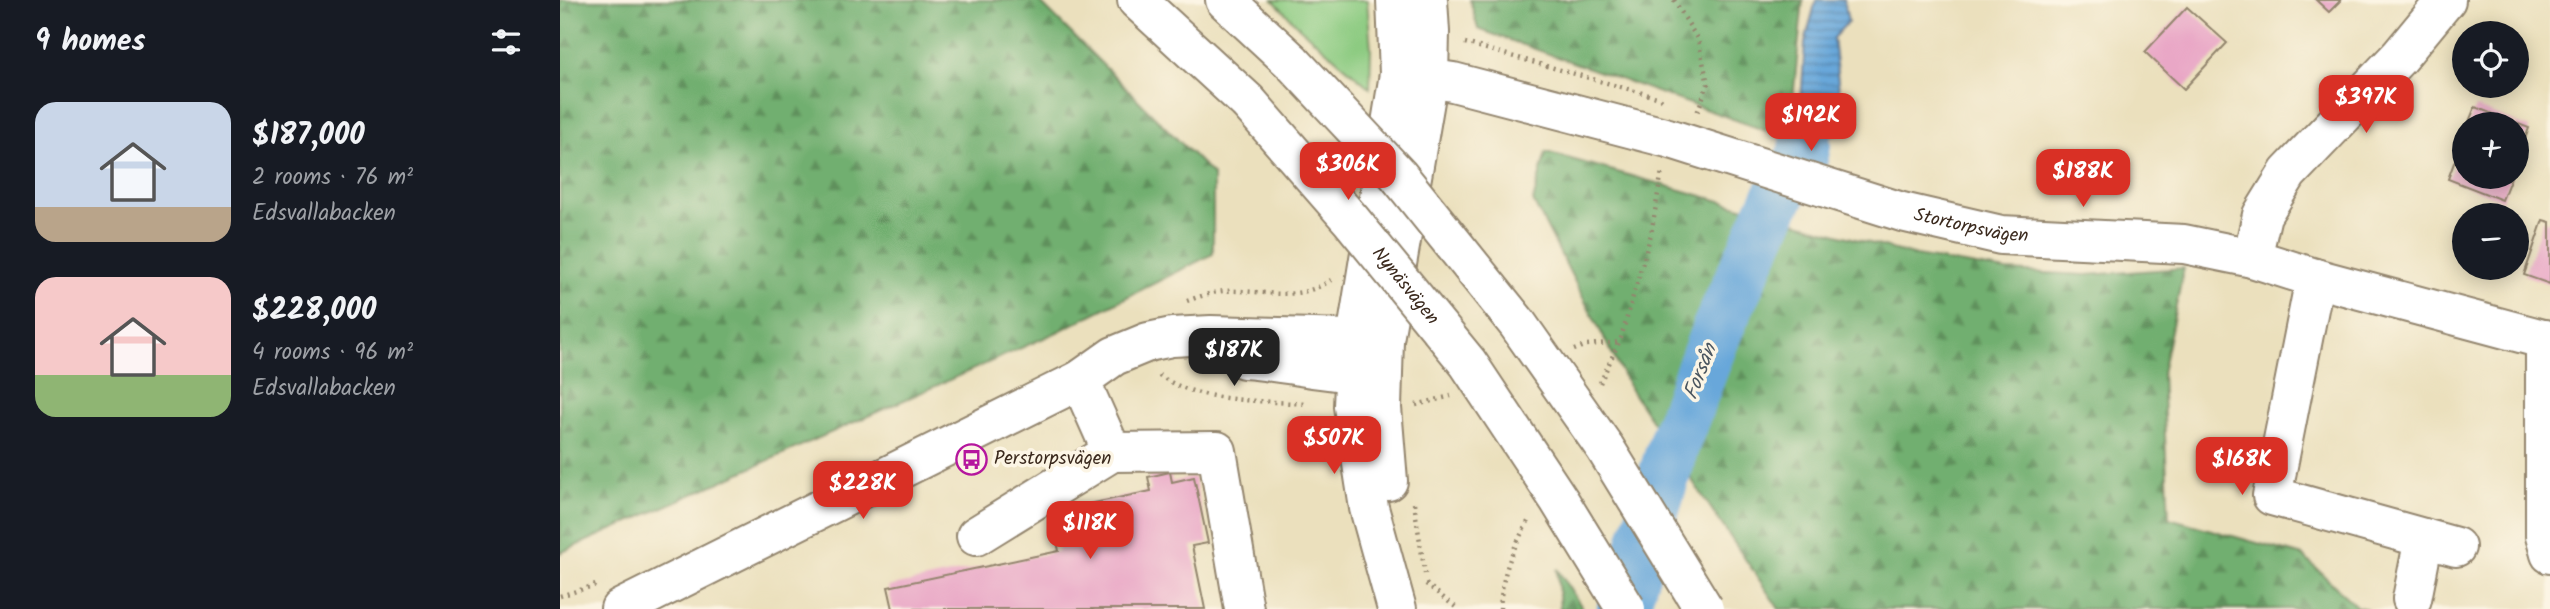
<!DOCTYPE html>
<meta charset="utf-8">
<style>
body{margin:0;font-family:Kalam,sans-serif;background:#242831;color:#f1f3f6;height:100vh;display:flex;flex-direction:column;font-size:26px;white-space:nowrap}
*{box-sizing:border-box;margin:0}
p{font-size:23px;color:#9ea1a6}
.icon{flex:none;width:38px;height:38px;fill:none;stroke:currentColor;stroke-width:2;stroke-linecap:round;stroke-linejoin:round}
.map{position:relative;flex:1;overflow:hidden}
.drawer{display:flex;flex-direction:column;background:#171b24;width:560px}
.drawer>*{flex:none}
.tools{position:absolute;left:1892px;top:21px;display:grid;gap:14px}
.tools a{display:grid;place-items:center;width:77px;height:77px;border-radius:50%;background:#171b24;box-shadow:0 4px 18px #0003;font-size:35px}
.price{position:absolute;translate:-50% -60px;padding:0 16px;border-radius:14px;background:#d93025;color:#fff;font-size:23px;line-height:46px;filter:drop-shadow(0 2px 4px #0008)}
.price::after{content:'';position:absolute;left:50%;top:42px;width:21px;height:16px;margin-left:-10px;background:inherit;clip-path:polygon(0 0,100% 0,50% 100%)}
.price.selected{background:#222;color:#fff}
ul{padding:0;list-style:none}
li{display:flex;align-items:center;gap:21px;height:175px;padding:0 35px}
li span{display:grid;place-items:center;flex:none;width:196px;height:140px;border-radius:21px;color:#555}
li>.icon{margin-inline-start:auto}
span .icon{width:84px;height:84px;fill:#fffc;stroke-width:1}
li b{font-size:30px}
h2{display:flex;justify-content:space-between;align-items:center;height:84px;padding:0 35px;font-size:30px}
main{display:flex;flex:1;min-height:0}
.map>svg:first-child{display:block}
.green{fill:#8ccb81;stroke:#647a50;stroke-width:2}
.forest{fill:url(#forest-firs);stroke:#566c46;stroke-width:2}
.water{fill:url(#water-rules);stroke:#52687c;stroke-width:2}
.lines{fill:none;stroke-linecap:round;stroke-linejoin:round}
.river{stroke:#68a7da;stroke-width:52}
.building{fill:#e9a7c6}
.minor-casing{stroke:#93856e;stroke-width:42}
.highway-casing{stroke:#93856e;stroke-width:42}
.path{stroke:#93856e;stroke-width:4.5;stroke-dasharray:2 5;stroke-linecap:butt}
.minor{stroke:#fff;stroke-width:38}
.highway{stroke:#fff;stroke-width:38}
.highway-bridge-casing{stroke:#93856e;stroke-width:42;stroke-linecap:butt}
.highway-bridge{stroke:#fff;stroke-width:38}
.labels{text-anchor:middle;dominant-baseline:central;stroke-width:7;stroke-linejoin:round;paint-order:stroke}
.street-label{font-size:19px;fill:#3b2a1e;stroke:#fcf5e5}
.poi-label{font-size:19px;fill:#3b2a1e;stroke:#fcf5e5;text-anchor:start}
.water-label{font-size:21px;font-style:italic;fill:#4b5660;stroke:#fcf5e5}
</style>
<main>
<section class="drawer">
<h2>9 homes<svg class="icon" aria-label="filters" viewBox="0 0 24 24"><path d="M4 7h16M4 17h16"/><circle cx="9" cy="7" r="2"/><circle cx="15" cy="17" r="2"/></svg></h2>
<ul>
<li><span style="background:linear-gradient(#c9d6e8 75%,#b9a48a 0)"><svg class="icon" aria-label="home" viewBox="0 0 24 24"><path d="M3 11l9-7 9 7M6 9v11h12V9"/></svg></span><div><b>$187,000</b><p>2 rooms · 76 m²</p><p>Edsvallabacken</p></div></li>
<li><span style="background:linear-gradient(#f6c9c9 70%,#8fb573 0)"><svg class="icon" aria-label="home" viewBox="0 0 24 24"><path d="M3 11l9-7 9 7M6 9v11h12V9"/></svg></span><div><b>$228,000</b><p>4 rooms · 96 m²</p><p>Edsvallabacken</p></div></li>
</ul>
</section>
<div class="map">
<svg width="1990" height="609" viewBox="0 0 1990 609">
<defs>
<pattern id="forest-firs" width="22" height="20" patternUnits="userSpaceOnUse" patternTransform="scale(1.75)"><rect width="22" height="20" fill="#71af6f"/><path d="M5 1l3.5 6h-7zM16 11l3.5 6h-7z" fill="#5e8f5b"/></pattern>
<pattern id="water-rules" width="6" height="5" patternUnits="userSpaceOnUse" patternTransform="scale(1.75)"><rect width="6" height="5" fill="#68a7da"/><path d="M0 2.5h6" fill="none" stroke="#5788b0"/></pattern>
</defs>
<rect width="100%" height="100%" fill="#fcf5e5"/>
<filter id="ink" filterUnits="userSpaceOnUse"><feTurbulence type="fractalNoise" baseFrequency=".0143" numOctaves="2"/><feDisplacementMap in="SourceGraphic" scale="14" xChannelSelector="R" yChannelSelector="G"/><feConvolveMatrix kernelMatrix="1 2 1 2 8 2 1 2 1" color-interpolation-filters="sRGB"/></filter>
<filter id="wash" filterUnits="userSpaceOnUse"><feTurbulence type="fractalNoise" baseFrequency=".00686" numOctaves="4" result="noise"/><feDisplacementMap in="SourceGraphic" scale="28" xChannelSelector="R" yChannelSelector="G"/><feGaussianBlur stdDeviation="1.57" result="paint"/><feColorMatrix in="noise" values="0 0 0 0 0 0 0 0 0 0 0 0 0 0 0 0 0 1.4 0 .05"/><feComposite in="paint" operator="in"/></filter>
<g filter="url(#wash)">
<rect width="100%" height="100%" fill="#ebe0bd"/>
<polygon class="green" points="713,0 807,0 811,49 810,88 740,28"/>
<g class="forest">
<polygon points="0,0 478,0 653,175 653,254 495,333 0,553"/>
<polygon points="910,0 1243,0 1229,139 918,29"/>
<polygon points="986,152 1356,256 1447,271 1526,275 1624,268 1602,373 1609,518 1743,556 1797,607 1807,609 1219,609 1071,390 973,201"/>
<polygon points="997,569 1023,609 1000,609"/>
</g>
<polygon class="water" points="1256,0 1284,0 1288,22 1273,38 1284,132 1245,144 1241,102 1245,42"/>
<g class="lines">
<polyline class="river" points="1063,609 1114,443 1157,330 1215,203 1243,155 1245,144"/>
</g>
<g id="blocks">
<g class="building">
<polygon points="1756,0 1781,0 1769,12"/>
<polygon points="1627,7 1667,43 1624,89 1585,52"/>
<polygon points="1915,107 1969,128 1957,161 1956,124 1908,124"/>
<polygon points="1904,136 1904,177 1951,177 1942,200 1888,179"/>
<polygon points="1983,220 1990,222 1990,284 1964,275"/>
<polygon points="610,472 612,482 634,477 648,543 632,546 645,609 333,609 328,587 499,551 491,512 591,491 588,477"/>
</g>
</g>
</g>
<g filter="url(#ink)">
<use href="#blocks" fill-opacity="0" stroke="#93856e" stroke-width="2"/>
<g class="lines">
<defs>
<g id="minor">
<polyline points="836,0 839,74 796,339 793,406 809,508 837,609"/>
<path id="s1" d="M839,74l54,8 215,56 234,74 99,23 183,9 68,14 63,20 235,63"/>
<polyline points="1692,258 1702,215 1728,173 1839,57 1886,0"/>
<polyline points="1755,278 1712,496 1896,547"/>
<polyline points="1985,339 1985,536 1990,554"/>
<path d="M684,359c45,3 89,15 135,15"/>
<polyline points="552,452 657,451 684,609"/>
<polyline points="828,481 822,408 824,340 869,77 870,32 868,0"/>
<polyline points="416,536 552,452 520,380"/>
<polyline points="1852,599 1864,538"/>
<polyline points="60,609 520,380 554,356 588,342 612,337 651,335 824,340"/>
</g>
<g id="highway">
<polyline points="577,0 688,102"/>
<polyline points="665,0 732,62"/>
</g>
</defs>
<use href="#minor" class="minor-casing"/>
<use href="#highway" class="highway-casing"/>
<g class="path">
<polyline points="1114,0 1138,40 1148,84 1137,113"/>
<polyline points="905,43 1100,98 1103,101"/>
<path d="M627,301c11,-4 25,-9 37,-10 40,-2 70,13 107,-11"/>
<polyline points="1014,350 1027,345 1060,342"/>
<path d="M599,375c39,28 100,25 147,29"/>
<polyline points="1040,383 1061,338 1091,234 1102,171"/>
<polyline points="856,405 891,396"/>
<polyline points="854,503 865,574"/>
<polyline points="866,584 898,609"/>
<polyline points="0,596 36,585"/>
<path d="M940,609c2,-37 12,-59 30,-91"/>
</g>
<use href="#minor" class="minor"/>
<use href="#highway" class="highway"/>
<defs>
<g id="highway-bridge">
<polyline points="732,62 838,175 957,323 1045,448 1144,609"/>
<path id="s2" d="M688,102l103,118 117,143 91,137 67,109"/>
</g>
</defs>
<use href="#highway-bridge" class="highway-bridge-casing"/>
<use href="#highway-bridge" class="highway-bridge"/>
</g>
</g>
<defs>
<symbol id="bus-ring" viewBox="-11 -11 22 22"><circle r="9.5" fill="#fcf5e5" stroke="#b5179e" stroke-width="1.5"/><path d="M-5-6H5V4H4V6H2V4H-2V6H-4V4H-5ZM-3.5-4V0h7V-4ZM-3.5 1.2v1.5H-2V1.2ZM2 1.2v1.5H3.5V1.2Z" fill="#b5179e"/></symbol>
</defs>
<g fill-rule="evenodd">
<use href="#bus-ring" x="394" y="442" width="35" height="35"/>
</g>
<g class="labels">
<g class="street-label">
<text stroke="none"><textPath href="#s1" startOffset="593">Stortorpsvägen</textPath></text>
<text stroke="none"><textPath href="#s2" startOffset="242">Nynäsvägen</textPath></text>
</g>
<g class="poi-label">
<text x="434" y="459">Perstorpsvägen</text>
</g>
<g class="water-label">
<text transform="translate(1141 372) rotate(-69)">Forsån</text>
</g>
</g>
</svg>
<div class="tools">
<a><svg class="icon" aria-label="locate" viewBox="0 0 24 24"><circle cx="12" cy="12" r="6"/><path d="M12 2v4M12 18v4M2 12h4M18 12h4"/></svg></a>
<a>+</a>
<a>−</a>
</div>
<b class="price" style="left:1806px;top:135px">$397K</b>
<b class="price" style="left:1251px;top:153px">$192K</b>
<b class="price" style="left:788px;top:202px">$306K</b>
<b class="price" style="left:1523px;top:209px">$188K</b>
<b class="price selected" style="left:674px;top:388px">$187K</b>
<b class="price" style="left:774px;top:476px">$507K</b>
<b class="price" style="left:1682px;top:497px">$168K</b>
<b class="price" style="left:303px;top:521px">$228K</b>
<b class="price" style="left:530px;top:561px">$118K</b>
</div>
</main>
